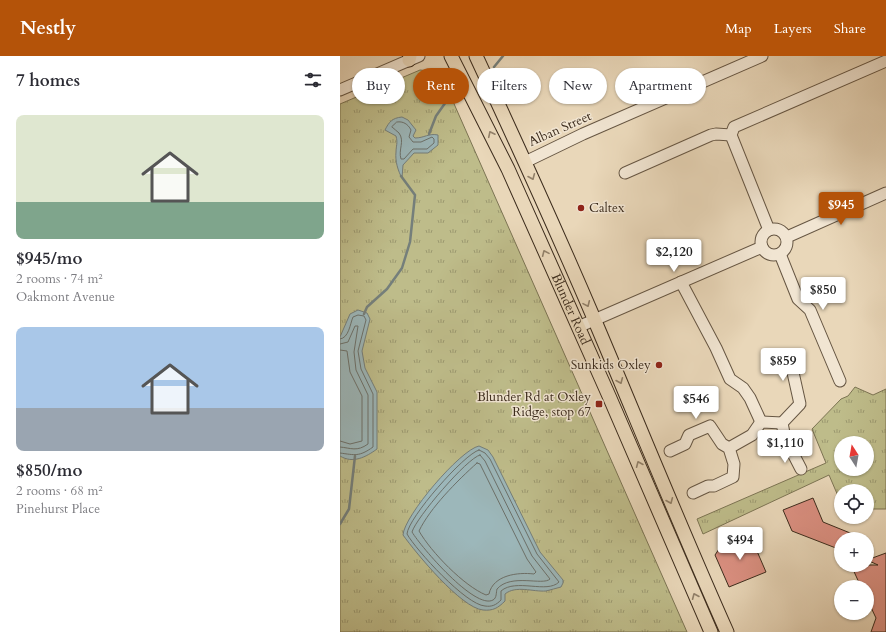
<!DOCTYPE html>
<meta charset="utf-8">
<style>
body{margin:0;font-family:Cardo,serif;background:#f2f2f3;color:#2b2b33;height:100vh;display:flex;flex-direction:column;font-size:15px;white-space:nowrap}
*{box-sizing:border-box;margin:0}
p{font-size:13px;color:#7c7c81}
.icon{flex:none;width:22px;height:22px;fill:none;stroke:currentColor;stroke-width:2;stroke-linecap:round;stroke-linejoin:round}
.map{position:relative;flex:1;overflow:hidden}
.panel{display:flex;flex-direction:column;background:#fff;width:340px}
.panel>*{flex:none}
.guide{position:absolute;left:12px;top:12px;width:380px;height:36px;display:flex;gap:8px}
.needle{width:26px;rotate:349deg}
.controls{position:absolute;left:494px;top:380px;display:grid;gap:8px}
.controls a{display:grid;place-items:center;width:40px;height:40px;border-radius:50%;background:#fff;box-shadow:0 1px 3px #0004;font-size:20px}
.price{position:absolute;translate:-50% -34px;padding:0 9px;border-radius:4px;background:#fff;color:#222;font-size:13px;line-height:26px;filter:drop-shadow(0 1px 2px #0008)}
.price::after{content:'';position:absolute;left:50%;top:24px;width:12px;height:9px;margin-left:-6px;background:inherit;clip-path:polygon(0 0,100% 0,50% 100%)}
.price.current{background:#b45309;color:#fff}
ul{padding:0;list-style:none}
li{display:grid;align-content:center;gap:8px;height:212px;padding:0 16px}
li span{display:grid;place-items:center;height:124px;border-radius:8px;color:#555}
li>.icon{margin-inline-start:auto}
span .icon{width:72px;height:72px;fill:#fffc;stroke-width:1}
li b{font-size:17px}
h2{display:flex;justify-content:space-between;align-items:center;height:48px;padding:0 16px;font-size:17px}
.tag{padding:0 14px;border-radius:18px;background:#fff;box-shadow:0 1px 3px #0004;font-size:14px;line-height:36px}
.tag.current{background:#b45309;color:#fff}
header{display:flex;align-items:center;gap:24px;box-sizing:border-box;height:56px;padding:0 20px;background:#b45309;color:#fff}
header strong{font-size:19px}
nav{display:flex;gap:22px;margin-inline-start:auto;font-size:14px}
main{display:flex;flex:1;min-height:0}
.map>svg:first-child{display:block}
.grass{fill:url(#grass-tufts);stroke:#7c7453;fill-rule:evenodd}
.water{fill:#9cb7ba;stroke:#757f7b}
.lines{fill:none;stroke-linecap:round;stroke-linejoin:round}
.shore{stroke:#6c716b;stroke-width:1}
.stream{stroke:#757f7b;stroke-width:2.5}
.building{fill:#dc9082;stroke:#3b2b1c}
.minor-casing{stroke:#665643;stroke-width:13}
.major-casing{stroke:#3b2b1c;stroke-width:15}
.minor{stroke:#f1e5d2;stroke-width:11}
.major{stroke:#e9d7b9;stroke-width:13}
.oneway{stroke:#92816a}
.poi-dot{fill:#8f2418;stroke:#f1e5d2;stroke-width:1.5}
.labels{text-anchor:middle;dominant-baseline:central;stroke-width:3;stroke-linejoin:round;paint-order:stroke}
.street-label{font-size:13px;fill:#3b2b1c;stroke:#f1e5d2}
.poi-label{font-size:13px;fill:#3b2b1c;stroke:#f1e5d2;text-anchor:end}
</style>
<header>
<strong>Nestly</strong>
<nav><a>Map</a><a>Layers</a><a>Share</a></nav>
</header>
<main>
<section class="panel">
<h2>7 homes<svg class="icon" aria-label="filters" viewBox="0 0 24 24"><path d="M4 7h16M4 17h16"/><circle cx="9" cy="7" r="2"/><circle cx="15" cy="17" r="2"/></svg></h2>
<ul>
<li><span style="background:linear-gradient(#dfe7d0 70%,#7fa58c 0)"><svg class="icon" aria-label="home" viewBox="0 0 24 24"><path d="M3 11l9-7 9 7M6 9v11h12V9"/></svg></span><div><b>$945/mo</b><p>2 rooms · 74 m²</p><p>Oakmont Avenue</p></div></li>
<li><span style="background:linear-gradient(#a9c7e8 65%,#9aa5b1 0)"><svg class="icon" aria-label="home" viewBox="0 0 24 24"><path d="M3 11l9-7 9 7M6 9v11h12V9"/></svg></span><div><b>$850/mo</b><p>2 rooms · 68 m²</p><p>Pinehurst Place</p></div></li>
</ul>
</section>
<div class="map">
<svg width="546" height="576" viewBox="0 0 546 576">
<defs>
<pattern id="grass-tufts" width="24" height="20" patternUnits="userSpaceOnUse"><rect width="24" height="20" fill="#bebc8a"/><path d="M3 7l-1-3M5 7V3M7 7l1-3M15 17l-1-3M17 17v-4M19 17l1-3" fill="none" stroke="#9c9970"/></pattern>
</defs>
<rect width="100%" height="100%" fill="#e9d7b9"/>
<filter id="stains"><feTurbulence type="fractalNoise" baseFrequency=".005" numOctaves="4"/><feColorMatrix values="0 0 0 0 .2 0 0 0 0 .09 0 0 0 0 .02 0 0 0 .5 -.17"/></filter>
<radialGradient id="worn" r=".72"><stop offset=".6" stop-color="#630" stop-opacity="0"/><stop offset="1" stop-color="#630" stop-opacity=".3"/></radialGradient>
<g class="grass">
<polygon points="80,14 100,16 347,576 0,576 0,48"/>
<path d="M515,331l18,8 13,-6v120h-19v-18h-26v12l-12,-28 -126,59 -6,-15 129,-56 -14,-34 29,-30 7,-3zM501,387h26v26h-26z"/>
</g>
<g class="water">
<path d="M62,61l6,3 8,10 -3,6 2,2c9,0 14,-5 23,-3v10l-10,8h-14l-11,12 -1,13c-4,-7 -7,-17 -6,-26 0,-6 2,-9 0,-16l-11,-6c4,-8 7,-12 17,-13z"/>
<path d="M18,254l9,3 3,6 -8,32 3,17 12,24v57c-11,8 -24,15 -37,7v-119l10,-23z"/>
<path d="M139,390l9,4 5,7 47,95 23,28v3l-2,4c-5,1 -10,3 -15,4 -13,1 -30,-6 -41,3v7c-7,7 -12,10 -22,9 -22,-2 -67,-57 -80,-75 1,-19 57,-85 76,-89z"/>
</g>
<g class="lines">
<g class="shore">
<path d="M57,66c6,-1 11,2 14,8l-2,7 4,5h8l11,-5 2,2v4l-7,6h-14l-9,10h-3c-3,-9 4,-18 -2,-26 -2,-2 -5,-4 -7,-6z"/>
<path d="M0,283c9,-1 10,-15 13,-22l5,-2 6,1 2,4 -8,31 3,18 12,25v53c-14,10 -18,8 -33,6"/>
<path d="M0,288l8,-2 7,-16h3l-4,26 2,18 12,25v49c-11,8 -17,4 -28,3"/>
<polyline points="0,294 7,295 10,316 22,340 22,385 10,388 0,385"/>
<path d="M139,394l6,3 5,6 47,95 22,28c-12,12 -43,-4 -58,9v9c-5,5 -9,7 -16,6 -19,-1 -69,-56 -78,-72 1,-16 57,-80 72,-84z"/>
<path d="M140,399l5,6 47,95 18,23c-7,7 -39,-6 -53,10 -1,3 0,9 -4,11 -18,10 -72,-53 -81,-68 4,-14 55,-74 68,-77z"/>
<path d="M137,407l3,1 47,95 9,13 -2,2c-16,-2 -41,1 -45,20l-3,1c-22,-9 -55,-43 -67,-64 11,-23 38,-50 58,-68z"/>
</g>
<g class="stream">
<polyline points="154,11 163,0"/>
<polyline points="89,78 96,60 108,43 120,32"/>
<polyline points="24,258 27,251 47,233 62,212 70,186 75,139 61,120"/>
<polyline points="0,468 9,453 15,400"/>
</g>
</g>
<g class="building">
<polygon points="473,442 483,466 525,483 501,483 501,494 452,475 443,454"/>
<polygon points="410,479 426,516 389,531 375,499 379,493"/>
<polygon points="546,497 546,576 531,576 536,562 527,543 527,531 521,531 511,509 538,509 527,504"/>
</g>
<g class="lines">
<defs>
<g id="minor">
<polyline points="0,34 79,0"/>
<polyline points="391,79 394,71 546,5"/>
<polyline points="391,79 429,174"/>
<polyline points="185,106 243,78 422,0"/>
<polyline points="285,117 371,79 376,78 391,79"/>
<circle cx="434" cy="186" r="13"/>
<polyline points="447,181 546,137"/>
<polyline points="440,198 458,243 470,254 500,325"/>
<polyline points="341,226 376,292 390,323 403,332 410,342 421,366"/>
<polyline points="238,271 422,191"/>
<polyline points="450,303 460,348 442,367 445,382 461,413"/>
<polyline points="389,392 412,379 421,366 442,367"/>
<polyline points="330,395 345,388 349,379 370,370 382,388 389,392 394,408 393,421 374,430 368,430 353,437"/>
</g>
<g id="major">
<path id="s1" d="M111,0l57,113 101,227 102,236"/>
<path d="M136,0c41,88 81,176 119,265 44,104 86,208 132,311"/>
<polyline points="69,4 70,0"/>
</g>
</defs>
<use href="#minor" class="minor-casing"/>
<use href="#major" class="major-casing"/>
<use href="#minor" class="minor"/>
<use href="#major" class="major"/>
</g>
<defs><path id="oneway-chevron" d="M-2-3.5L2.5 0L-2 3.5" fill="none" stroke-width="1.6" stroke-linecap="round" stroke-linejoin="round"/></defs>
<g class="oneway">
<use href="#oneway-chevron" transform="translate(151 78) rotate(-116)"/>
<use href="#oneway-chevron" transform="translate(192 121) rotate(67)"/>
<use href="#oneway-chevron" transform="translate(205 197) rotate(-114)"/>
<use href="#oneway-chevron" transform="translate(247 248) rotate(66)"/>
<use href="#oneway-chevron" transform="translate(280 325) rotate(67)"/>
<use href="#oneway-chevron" transform="translate(299 408) rotate(-113)"/>
<use href="#oneway-chevron" transform="translate(330 445) rotate(67)"/>
<use href="#oneway-chevron" transform="translate(355 540) rotate(-113)"/>
</g>
<g class="poi-dot">
<circle cx="241" cy="152" r="4"/>
<circle cx="319" cy="309" r="4"/>
<rect x="255" y="344" width="8" height="8" rx="2"/>
</g>
<g class="labels">
<g class="street-label">
<text transform="translate(220 73) rotate(-24)">Alban Street</text>
<text stroke="none"><textPath href="#s1" startOffset="280">Blunder Road</textPath></text>
</g>
<g class="poi-label">
<text x="249" y="152" text-anchor="start">Caltex</text>
<text x="311" y="309">Sunkids Oxley</text>
<text x="251" y="341">Blunder Rd at Oxley<tspan x="251" dy="15">Ridge, stop 67</tspan></text>
</g>
</g>
<rect width="100%" height="100%" filter="url(#stains)"/>
<rect width="100%" height="100%" fill="url(#worn)"/>
</svg>
<div class="controls">
<a><svg class="needle" viewBox="-14 -14 28 28"><path d="M0-13l5 13h-10z" fill="#e53935"/><path d="M0 13l5-13h-10z" fill="#7c7c81"/></svg></a>
<a><svg class="icon" aria-label="locate" viewBox="0 0 24 24"><circle cx="12" cy="12" r="6"/><path d="M12 2v4M12 18v4M2 12h4M18 12h4"/></svg></a>
<a>+</a>
<a>−</a>
</div>
<b class="price current" style="left:501px;top:170px">$945</b>
<b class="price" style="left:334px;top:217px">$2,120</b>
<b class="price" style="left:483px;top:255px">$850</b>
<b class="price" style="left:443px;top:326px">$859</b>
<b class="price" style="left:356px;top:364px">$546</b>
<b class="price" style="left:445px;top:408px">$1,110</b>
<b class="price" style="left:400px;top:505px">$494</b>
<div class="guide">
<a class="tag">Buy</a>
<a class="tag current">Rent</a>
<a class="tag">Filters</a>
<a class="tag">New</a>
<a class="tag">Apartment</a>
</div>
</div>
</main>
